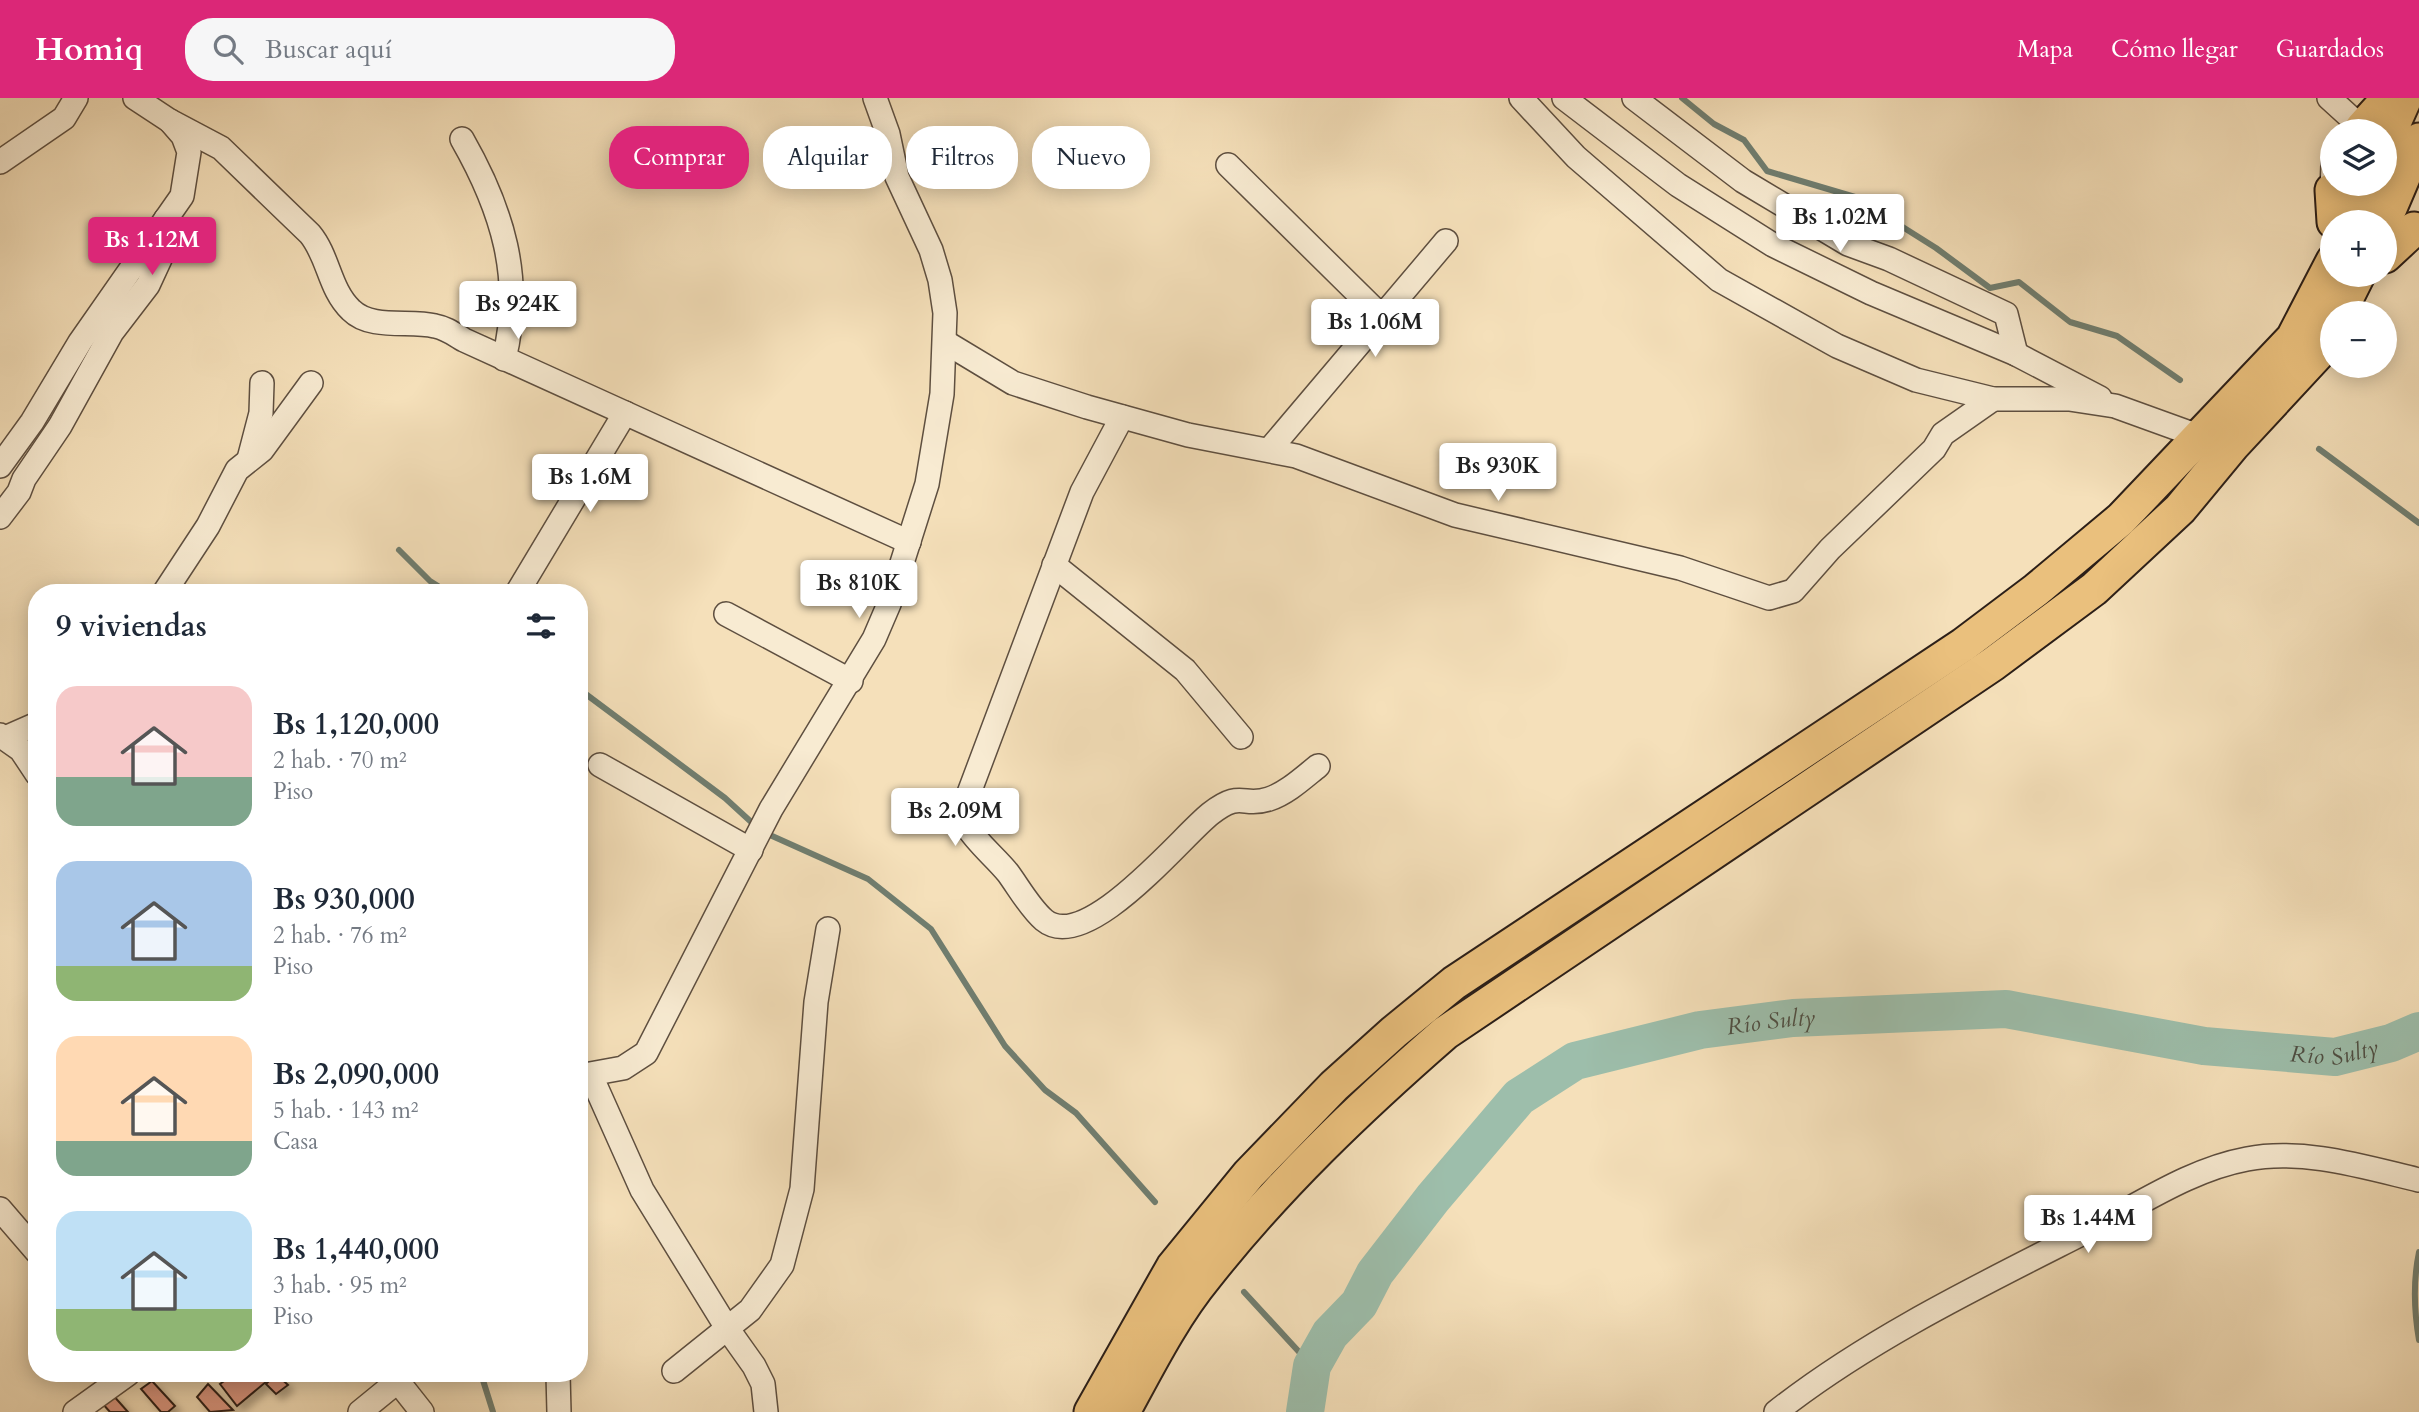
<!DOCTYPE html>
<html lang="es">
<meta charset="utf-8">
<style>
body{margin:0;font-family:Cardo,serif;background:#f6f6f7;color:#1f2937;height:100vh;display:flex;flex-direction:column;font-size:26px;white-space:nowrap}
*{box-sizing:border-box;margin:0}
p{font-size:23px;color:#747a83}
.icon{flex:none;width:38px;height:38px;fill:none;stroke:currentColor;stroke-width:2;stroke-linecap:round;stroke-linejoin:round}
.map{position:relative;flex:1;overflow:hidden}
.panel{position:absolute;left:28px;top:486px;width:560px;height:798px;display:flex;flex-direction:column;background:#fff;border-radius:28px;box-shadow:0 4px 18px #0003}
.panel>*{flex:none}
.hud{position:absolute;left:609px;top:28px;width:665px;height:63px;display:flex;gap:14px}
.fabs{position:absolute;left:2320px;top:21px;display:grid;gap:14px}
.fabs a{display:grid;place-items:center;width:77px;height:77px;border-radius:50%;background:#fff;box-shadow:0 4px 18px #0003;font-size:35px}
.price{position:absolute;translate:-50% -60px;padding:0 16px;border-radius:7px;background:#fff;color:#222;font-size:23px;line-height:46px;filter:drop-shadow(0 2px 4px #0008)}
.price::after{content:'';position:absolute;left:50%;top:42px;width:21px;height:16px;margin-left:-10px;background:inherit;clip-path:polygon(0 0,100% 0,50% 100%)}
.price.selected{background:#db2777;color:#fff}
ul{padding:0;list-style:none}
li{display:flex;align-items:center;gap:21px;height:175px;padding:0 28px}
li span{display:grid;place-items:center;flex:none;width:196px;height:140px;border-radius:21px;color:#555}
li>.icon{margin-inline-start:auto}
span .icon{width:84px;height:84px;fill:#fffc;stroke-width:1}
li b{font-size:30px}
h2{display:flex;justify-content:space-between;align-items:center;height:84px;padding:0 28px;font-size:30px}
.tag{padding:0 24px;border-radius:28px;background:#fff;box-shadow:0 4px 18px #0003;font-size:24px;line-height:63px}
.tag.selected{background:#db2777;color:#fff}
header{display:flex;align-items:center;gap:42px;box-sizing:border-box;height:98px;padding:0 35px;background:#db2777;color:#fff}
header strong{font-size:33px}
nav{display:flex;gap:38px;margin-inline-start:auto;font-size:24px}
.search{width:490px;height:63px;background:#f6f6f7;display:flex;align-items:center;gap:18px;box-sizing:border-box;padding:0 24px;border-radius:28px;color:#747a83;font-size:26px}
.map>svg:first-child{display:block}
.lines{fill:none;stroke-linecap:round;stroke-linejoin:round}
.stream{stroke:#707e70;stroke-width:6}
.river{stroke:#9dbeab;stroke-width:38}
.building{fill:#dc9782;stroke:#2c1f18;stroke-width:2;filter:url(#shadow)}
.minor-casing{stroke:#5e4f40;stroke-width:26}
.highway-casing{stroke:#2c1f18;stroke-width:37}
.minor{stroke:#f8ebd2;stroke-width:23}
.highway{stroke:#eac07d;stroke-width:33}
.labels{text-anchor:middle;dominant-baseline:central;stroke-width:7;stroke-linejoin:round;paint-order:stroke}
.water-label{font-size:23px;font-style:italic;fill:#4e4f44;stroke:#f8ebd2}
</style>
<header>
<strong>Homiq</strong>
<div class="search"><svg class="icon" aria-label="search" viewBox="0 0 24 24"><circle cx="10" cy="10" r="6"/><path d="M15 15l6 6"/></svg>Buscar aquí</div>
<nav><a>Mapa</a><a>Cómo llegar</a><a>Guardados</a></nav>
</header>
<div class="map">
<svg width="2419" height="1314" viewBox="0 0 2419 1314">
<defs>
<filter id="shadow"><feDropShadow dx="6" dy="6" stdDeviation="3.5" flood-color="#0004"/></filter>
</defs>
<rect width="100%" height="100%" fill="#f5e0ba"/>
<filter id="stains"><feTurbulence type="fractalNoise" baseFrequency=".00286" numOctaves="4"/><feColorMatrix values="0 0 0 0 .2 0 0 0 0 .09 0 0 0 0 .02 0 0 0 .5 -.17"/></filter>
<radialGradient id="worn" r=".72"><stop offset=".6" stop-color="#630" stop-opacity="0"/><stop offset="1" stop-color="#630" stop-opacity=".3"/></radialGradient>
<g class="lines">
<g class="stream">
<polyline points="1682,0 1714,26 1744,42 1767,73 1855,99 1936,150 1990,190 2019,184 2070,224 2117,238 2180,282"/>
<polyline points="2319,351 2419,425"/>
<polyline points="399,452 430,483 449,495"/>
<polyline points="579,591 725,700 761,733 868,781 931,831 1005,948 1045,992 1076,1015 1155,1104"/>
<path d="M2419,1154c-6,29 -5,59 0,88"/>
<polyline points="1244,1194 1312,1268"/>
<polyline points="481,1276 493,1314"/>
</g>
<path class="river" id="s1" d="M1305,1314l7,-46 18,-32 29,-30 16,-31 58,-75 86,-101 56,-36 125,-31 93,-12 213,-9 198,37 131,11 56,-14 28,-12"/>
</g>
<g class="building">
<polygon points="234,1276 260,1276 267,1283 237,1308 220,1286"/>
<polygon points="276,1276 288,1287 276,1296 266,1286"/>
<polygon points="152,1283 175,1308 168,1314 161,1314 141,1291"/>
<polygon points="208,1286 233,1312 210,1314 197,1299"/>
<polygon points="112,1296 128,1314 110,1314 102,1305"/>
</g>
<g class="lines">
<defs>
<g id="minor">
<polyline points="1521,0 1576,59 1719,182 1837,248 1916,282 1993,301 2069,301 2115,308 2198,338"/>
<polyline points="1564,0 1678,87 1773,147 1871,195 2016,256 2100,300"/>
<polyline points="1634,0 1743,83 1848,146 1889,161 2006,216 2016,256"/>
<polyline points="2329,0 2362,30"/>
<path d="M170,23l51,27 89,86c19,23 19,55 41,76 20,20 58,10 84,16 11,2 19,8 29,14l445,202"/>
<path d="M462,41c40,70 62,139 42,220"/>
<polyline points="0,64 64,20 76,0"/>
<polyline points="1228,67 1382,219"/>
<polyline points="2333,67 2332,92 2336,105"/>
<polyline points="945,244 1013,285 1087,309 1188,337 1296,358 1455,417 1680,470 1769,500 1793,493 1830,451 1934,351 1943,336 1993,301"/>
<path d="M1122,319l-40,75 -116,309 -3,13 3,11c11,18 29,32 42,48 11,15 22,35 36,47 42,35 136,-82 166,-106 32,-25 32,-6 59,-15 18,-6 34,-21 49,-33"/>
<polyline points="1270,351 1446,143"/>
<polyline points="249,361 261,315 262,285"/>
<polyline points="0,368 32,324 80,244 182,98 189,54 183,38 170,23 135,0"/>
<polyline points="0,419 19,394 24,381 60,328 112,234 148,187 166,148 166,121"/>
<polyline points="1054,467 1185,572 1241,639"/>
<polyline points="164,495 208,428 237,372 262,352 311,285"/>
<polyline points="517,495 625,315"/>
<polyline points="726,516 851,583"/>
<polyline points="0,637 21,652 37,676"/>
<polyline points="5,640 37,626"/>
<polyline points="600,667 751,752"/>
<polyline points="579,978 623,970 646,955 771,711 874,541 889,506 927,386 942,296 945,215 940,182 931,152 897,79 888,36 875,0"/>
<polyline points="579,984 596,989 642,1092 727,1230 754,1268 763,1286 766,1314"/>
<polyline points="0,1111 37,1154"/>
<polyline points="674,1273 750,1212 782,1167 802,1091 816,904 828,831"/>
<polyline points="392,1276 422,1314"/>
<polyline points="558,1276 559,1314"/>
<polyline points="75,1314 128,1276"/>
<polyline points="360,1314 398,1283"/>
<path d="M1776,1314c95,-75 213,-131 321,-186 48,-25 96,-57 150,-67 56,-11 117,8 172,21"/>
</g>
<g id="highway">
<polyline points="2362,30 2389,0"/>
<polyline points="2385,45 2405,0"/>
<polyline points="2332,92 2334,124"/>
<polyline points="2350,124 2367,86"/>
<polyline points="2384,124 2419,42"/>
<polyline points="2385,158 2414,131"/>
<polyline points="2339,215 2358,177"/>
<polyline points="1091,1314 1173,1169 1249,1076 1334,988 1394,934 1454,885 1963,547 2036,492 2121,421 2293,240 2333,163"/>
<path d="M1123,1314c25,-46 50,-96 83,-136 71,-90 153,-168 239,-243l548,-369 101,-75 86,-80 53,-64 89,-96 11,-23"/>
</g>
</defs>
<use href="#minor" class="minor-casing"/>
<use href="#highway" class="highway-casing"/>
<use href="#minor" class="minor"/>
<use href="#highway" class="highway"/>
</g>
<g class="labels">
<g class="water-label">
<text stroke="none"><textPath href="#s1" startOffset="654">Río Sulty</textPath></text>
<text stroke="none"><textPath href="#s1" startOffset="1222">Río Sulty</textPath></text>
</g>
</g>
<rect width="100%" height="100%" filter="url(#stains)"/>
<rect width="100%" height="100%" fill="url(#worn)"/>
</svg>
<div class="fabs">
<a><svg class="icon" aria-label="layers" viewBox="0 0 24 24"><path d="M12 4l9 5-9 5-9-5zM3 14l9 5 9-5"/></svg></a>
<a>+</a>
<a>−</a>
</div>
<b class="price" style="left:1840px;top:156px">Bs 1.02M</b>
<b class="price selected" style="left:152px;top:179px">Bs 1.12M</b>
<b class="price" style="left:518px;top:243px">Bs 924K</b>
<b class="price" style="left:1375px;top:261px">Bs 1.06M</b>
<b class="price" style="left:1498px;top:405px">Bs 930K</b>
<b class="price" style="left:590px;top:416px">Bs 1.6M</b>
<b class="price" style="left:859px;top:522px">Bs 810K</b>
<b class="price" style="left:955px;top:750px">Bs 2.09M</b>
<b class="price" style="left:2088px;top:1157px">Bs 1.44M</b>
<div class="hud">
<a class="tag selected">Comprar</a>
<a class="tag">Alquilar</a>
<a class="tag">Filtros</a>
<a class="tag">Nuevo</a>
</div>
<section class="panel">
<h2>9 viviendas<svg class="icon" aria-label="filters" viewBox="0 0 24 24"><path d="M4 7h16M4 17h16"/><circle cx="9" cy="7" r="2"/><circle cx="15" cy="17" r="2"/></svg></h2>
<ul>
<li><span style="background:linear-gradient(#f6c9c9 65%,#7fa58c 0)"><svg class="icon" aria-label="home" viewBox="0 0 24 24"><path d="M3 11l9-7 9 7M6 9v11h12V9"/></svg></span><div><b>Bs 1,120,000</b><p>2 hab. · 70 m²</p><p>Piso</p></div></li>
<li><span style="background:linear-gradient(#a9c7e8 75%,#8fb573 0)"><svg class="icon" aria-label="home" viewBox="0 0 24 24"><path d="M3 11l9-7 9 7M6 9v11h12V9"/></svg></span><div><b>Bs 930,000</b><p>2 hab. · 76 m²</p><p>Piso</p></div></li>
<li><span style="background:linear-gradient(#ffd9b3 75%,#7fa58c 0)"><svg class="icon" aria-label="home" viewBox="0 0 24 24"><path d="M3 11l9-7 9 7M6 9v11h12V9"/></svg></span><div><b>Bs 2,090,000</b><p>5 hab. · 143 m²</p><p>Casa</p></div></li>
<li><span style="background:linear-gradient(#bfe0f5 70%,#8fb573 0)"><svg class="icon" aria-label="home" viewBox="0 0 24 24"><path d="M3 11l9-7 9 7M6 9v11h12V9"/></svg></span><div><b>Bs 1,440,000</b><p>3 hab. · 95 m²</p><p>Piso</p></div></li>
</ul>
</section>
</div>
